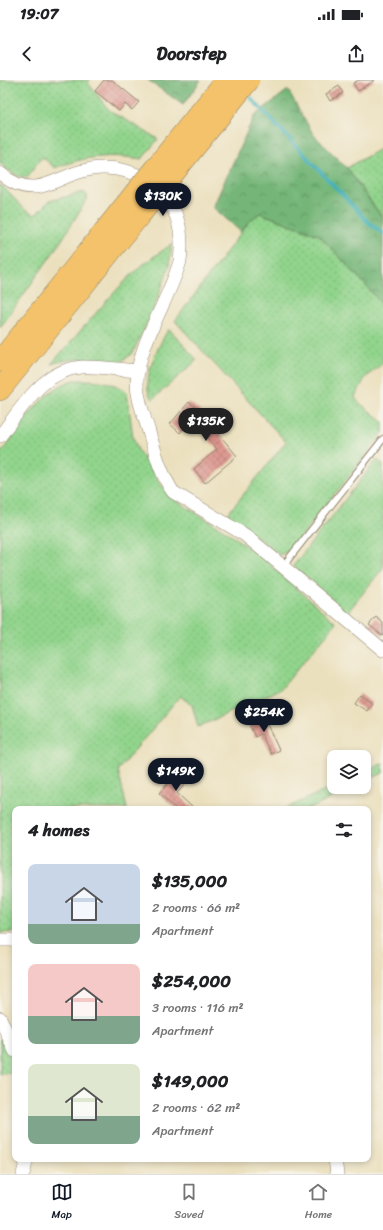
<!DOCTYPE html>
<meta charset="utf-8">
<style>
body{margin:0;font-family:Sriracha,sans-serif;background:#f6f6f6;color:#202124;height:100vh;display:flex;flex-direction:column;font-size:15px;white-space:nowrap}
*{box-sizing:border-box;margin:0}
p{font-size:13px;color:#757577}
.icon{flex:none;width:22px;height:22px;fill:none;stroke:currentColor;stroke-width:2;stroke-linecap:round;stroke-linejoin:round}
.map{position:relative;flex:1;overflow:hidden}
.side{position:absolute;left:12px;top:726px;width:359px;height:356px;display:flex;flex-direction:column;background:#fff;border-radius:8px;box-shadow:0 2px 6px #0003}
.side>*{flex:none}
.buttons{position:absolute;left:327px;top:670px;display:grid;gap:8px}
.buttons a{display:grid;place-items:center;width:44px;height:44px;border-radius:8px;background:#fff;box-shadow:0 2px 6px #0003;font-size:20px}
.price{position:absolute;translate:-50% -34px;padding:0 9px;border-radius:14px;background:#111827;color:#fff;font-size:13px;line-height:26px;filter:drop-shadow(0 1px 2px #0008)}
.price::after{content:'';position:absolute;left:50%;top:24px;width:12px;height:9px;margin-left:-6px;background:inherit;clip-path:polygon(0 0,100% 0,50% 100%)}
.price.active{background:#222;color:#fff}
ul{padding:0;list-style:none}
li{display:flex;align-items:center;gap:12px;height:100px;padding:0 16px}
li span{display:grid;place-items:center;flex:none;width:112px;height:80px;border-radius:8px;color:#555}
li>.icon{margin-inline-start:auto}
span .icon{width:48px;height:48px;fill:#fffc;stroke-width:1}
li b{font-size:17px}
h2{display:flex;justify-content:space-between;align-items:center;height:48px;padding:0 16px;font-size:17px}
.status{display:flex;justify-content:space-between;align-items:center;height:28px;padding:0 20px;background:#fff;direction:ltr}
.status svg{height:11px;fill:currentColor}
header{display:flex;justify-content:space-between;align-items:center;height:52px;padding:0 16px;background:#fff;font-size:18px;font-weight:700}
.tabs{display:flex;justify-content:space-around;align-items:center;height:56px;border-top:1px solid #e0e0e0;background:#fff;font-size:11px;color:#757577}
.tabs a{display:grid;justify-items:center;gap:2px}
.tabs .active{color:#111827}
.map>svg:first-child{display:block}
.grass{fill:url(#grass-dots);stroke:#667f55}
.forest{fill:url(#forest-crowns);stroke:#58704b}
.lines{fill:none;stroke-linecap:round;stroke-linejoin:round}
.stream{stroke:#42b1bc;stroke-width:3.5}
.building{fill:url(#building-cross-hatch)}
.service-casing{stroke:#93856e;stroke-width:8}
.minor-casing{stroke:#93856e;stroke-width:14}
.trunk-casing{stroke:#93856e;stroke-width:22}
.service{stroke:#fff;stroke-width:6}
.minor{stroke:#fff;stroke-width:13}
.trunk{stroke:#f3c26a;stroke-width:21}
.trunk-bridge-casing{stroke:#93856e;stroke-width:22;stroke-linecap:butt}
.trunk-bridge{stroke:#f3c26a;stroke-width:21}
</style>
<div class="status"><b>19:07</b><svg viewBox="0 0 49 12"><path d="M0 12V9h3v3zM5 12V6h3v6zM10 12V3h3v9zM15 12V0h3v12zM26 1h20v11H26zM47 4h2v5h-2z"/></svg></div>
<header><svg class="icon" aria-label="back" viewBox="0 0 24 24"><path d="M15 5l-7 7 7 7"/></svg>Doorstep<svg class="icon" aria-label="share" viewBox="0 0 24 24"><path d="M12 15V3M7 8l5-5 5 5M5 13v7h14v-7"/></svg></header>
<div class="map">
<svg width="383" height="1094" viewBox="0 0 383 1094">
<defs>
<pattern id="grass-dots" width="8" height="8" patternUnits="userSpaceOnUse"><rect width="8" height="8" fill="#91d48c"/><path d="M2 2h.1M6 6h.1" fill="none" stroke="#7eb678" stroke-width="1.8" stroke-linecap="round"/></pattern>
<pattern id="forest-crowns" width="20" height="18" patternUnits="userSpaceOnUse"><rect width="20" height="18" fill="#74b678"/><path d="M2 6a3 3 0 1 1 6 0M12 15a3 3 0 1 1 6 0" fill="none" stroke="#609462"/></pattern>
<pattern id="building-cross-hatch" width="8" height="8" patternUnits="userSpaceOnUse"><rect width="8" height="8" fill="#dc9088"/><path d="M0 0l8 8M0 8l8-8" fill="none" stroke="#b4766f"/></pattern>
</defs>
<rect width="100%" height="100%" fill="#f7f3e8"/>
<filter id="ink" filterUnits="userSpaceOnUse"><feTurbulence type="fractalNoise" baseFrequency=".025" numOctaves="2"/><feDisplacementMap in="SourceGraphic" scale="8" xChannelSelector="R" yChannelSelector="G"/><feConvolveMatrix kernelMatrix="1 2 1 2 8 2 1 2 1" color-interpolation-filters="sRGB"/></filter>
<filter id="wash" filterUnits="userSpaceOnUse"><feTurbulence type="fractalNoise" baseFrequency=".012" numOctaves="4" result="noise"/><feDisplacementMap in="SourceGraphic" scale="16" xChannelSelector="R" yChannelSelector="G"/><feGaussianBlur stdDeviation="0.9" result="paint"/><feColorMatrix in="noise" values="0 0 0 0 0 0 0 0 0 0 0 0 0 0 0 0 0 1.4 0 .05"/><feComposite in="paint" operator="in"/></filter>
<g filter="url(#wash)">
<rect width="100%" height="100%" fill="#ebe0be"/>
<g class="grass">
<path d="M0,0h90l-2,3 21,27 49,29 -16,20c-31,-5 -57,-3 -87,9l-13,-11 -15,20c-12,1 -19,-7 -27,-14z"/>
<polygon points="383,67 383,139 347,88"/>
<polygon points="0,104 25,130 35,135 49,121 84,112 87,115 87,119 60,163 0,248"/>
<polygon points="260,133 319,155 363,202 383,226 383,283 365,298 355,317 357,321 383,342 383,353 306,451 289,471 279,475 260,459 227,437 230,431 286,362 175,241 251,139"/>
<path d="M172,164l-3,23 -16,44 -21,43 -13,9c-25,-4 -42,-7 -68,1 30,-32 56,-67 88,-96 10,-9 22,-16 33,-24z"/>
<path d="M169,249l28,31 -44,39c-16,-11 7,-58 16,-70z"/>
<path d="M74,300c18,0 38,-1 53,13l6,44 5,13 22,33 15,17 52,32 37,27 72,64 -55,66 -83,38 -6,-22 -12,-9 -62,74 9,39h-112v123l-15,1v-479c21,-27 40,-64 74,-74z"/>
<polygon points="377,379 383,385 383,488 347,533 293,486"/>
<polygon points="383,683 383,693 364,702 364,692"/>
<polygon points="334,706 354,707 310,729 285,729"/>
<polygon points="0,959 5,959 15,981 15,993 0,994"/>
</g>
<g class="forest">
<polygon points="148,0 201,0 183,25"/>
<polygon points="288,10 313,54 347,88 383,139 383,226 363,202 319,155 260,133 251,140 241,152 213,127 254,36"/>
</g>
<g class="lines">
<polyline class="stream" points="247,14 368,142 383,153"/>
</g>
<g id="blocks">
<g class="building">
<polygon points="104,0 112,0 139,22 132,30 125,24 119,31 95,11"/>
<polygon points="359,0 375,0 358,11 353,3"/>
<polygon points="339,6 343,13 330,21 326,14"/>
<polygon points="189,322 199,330 237,376 205,403 194,389 217,369 191,339 180,353 170,344"/>
<polygon points="376,537 383,543 383,556 369,545"/>
<polygon points="360,614 372,623 367,631 354,623"/>
<polygon points="263,636 279,670 271,674 261,654 255,657 248,642"/>
<polygon points="180,691 190,700 177,713 194,729 176,729 159,713"/>
</g>
</g>
</g>
<g filter="url(#ink)">
<use href="#blocks" fill-opacity="0" stroke="#93856e" stroke-width="1"/>
<g class="lines">
<defs>
<polyline id="service" points="283,486 383,359"/>
<g id="minor">
<path d="M0,93c10,9 22,15 36,14 15,-2 29,-11 43,-15 31,-10 64,-1 85,23 16,19 19,43 16,66 -10,37 -43,85 -43,121 0,17 7,33 12,50 6,20 12,42 24,60l72,43 138,115"/>
<path d="M0,356c22,-28 42,-66 82,-69 18,-1 38,3 56,4"/>
<polyline points="0,860 15,860"/>
<polyline points="0,938 15,971"/>
<polyline points="335,1079 337,1094"/>
<polyline points="23,1094 27,1079"/>
</g>
<g id="trunk">
<polyline points="0,281 126,124"/>
<polyline points="0,310 140,135"/>
</g>
</defs>
<use href="#service" class="service-casing"/>
<use href="#minor" class="minor-casing"/>
<use href="#trunk" class="trunk-casing"/>
<use href="#service" class="service"/>
<use href="#minor" class="minor"/>
<use href="#trunk" class="trunk"/>
<defs>
<g id="trunk-bridge">
<polyline points="126,124 226,0"/>
<polyline points="140,135 249,0"/>
</g>
</defs>
<use href="#trunk-bridge" class="trunk-bridge-casing"/>
<use href="#trunk-bridge" class="trunk-bridge"/>
</g>
</g>
</svg>
<div class="buttons">
<a><svg class="icon" aria-label="layers" viewBox="0 0 24 24"><path d="M12 4l9 5-9 5-9-5zM3 14l9 5 9-5"/></svg></a>
</div>
<b class="price" style="left:163px;top:137px">$130K</b>
<b class="price active" style="left:206px;top:362px">$135K</b>
<b class="price" style="left:264px;top:653px">$254K</b>
<b class="price" style="left:176px;top:712px">$149K</b>
<section class="side">
<h2>4 homes<svg class="icon" aria-label="filters" viewBox="0 0 24 24"><path d="M4 7h16M4 17h16"/><circle cx="9" cy="7" r="2"/><circle cx="15" cy="17" r="2"/></svg></h2>
<ul>
<li><span style="background:linear-gradient(#c9d6e8 75%,#7fa58c 0)"><svg class="icon" aria-label="home" viewBox="0 0 24 24"><path d="M3 11l9-7 9 7M6 9v11h12V9"/></svg></span><div><b>$135,000</b><p>2 rooms · 66 m²</p><p>Apartment</p></div></li>
<li><span style="background:linear-gradient(#f6c9c9 65%,#7fa58c 0)"><svg class="icon" aria-label="home" viewBox="0 0 24 24"><path d="M3 11l9-7 9 7M6 9v11h12V9"/></svg></span><div><b>$254,000</b><p>3 rooms · 116 m²</p><p>Apartment</p></div></li>
<li><span style="background:linear-gradient(#dfe7d0 65%,#7fa58c 0)"><svg class="icon" aria-label="home" viewBox="0 0 24 24"><path d="M3 11l9-7 9 7M6 9v11h12V9"/></svg></span><div><b>$149,000</b><p>2 rooms · 62 m²</p><p>Apartment</p></div></li>
</ul>
</section>
</div>
<nav class="tabs">
<a class="active"><svg class="icon" aria-label="map" viewBox="0 0 24 24"><path d="M3 6l6-2 6 2 6-2v14l-6 2-6-2-6 2zM9 4v14M15 6v14"/></svg>Map</a>
<a><svg class="icon" aria-label="saved" viewBox="0 0 24 24"><path d="M7 4h10v16l-5-4-5 4z"/></svg>Saved</a>
<a><svg class="icon" aria-label="home" viewBox="0 0 24 24"><path d="M3 11l9-7 9 7M6 9v11h12V9"/></svg>Home</a>
</nav>
